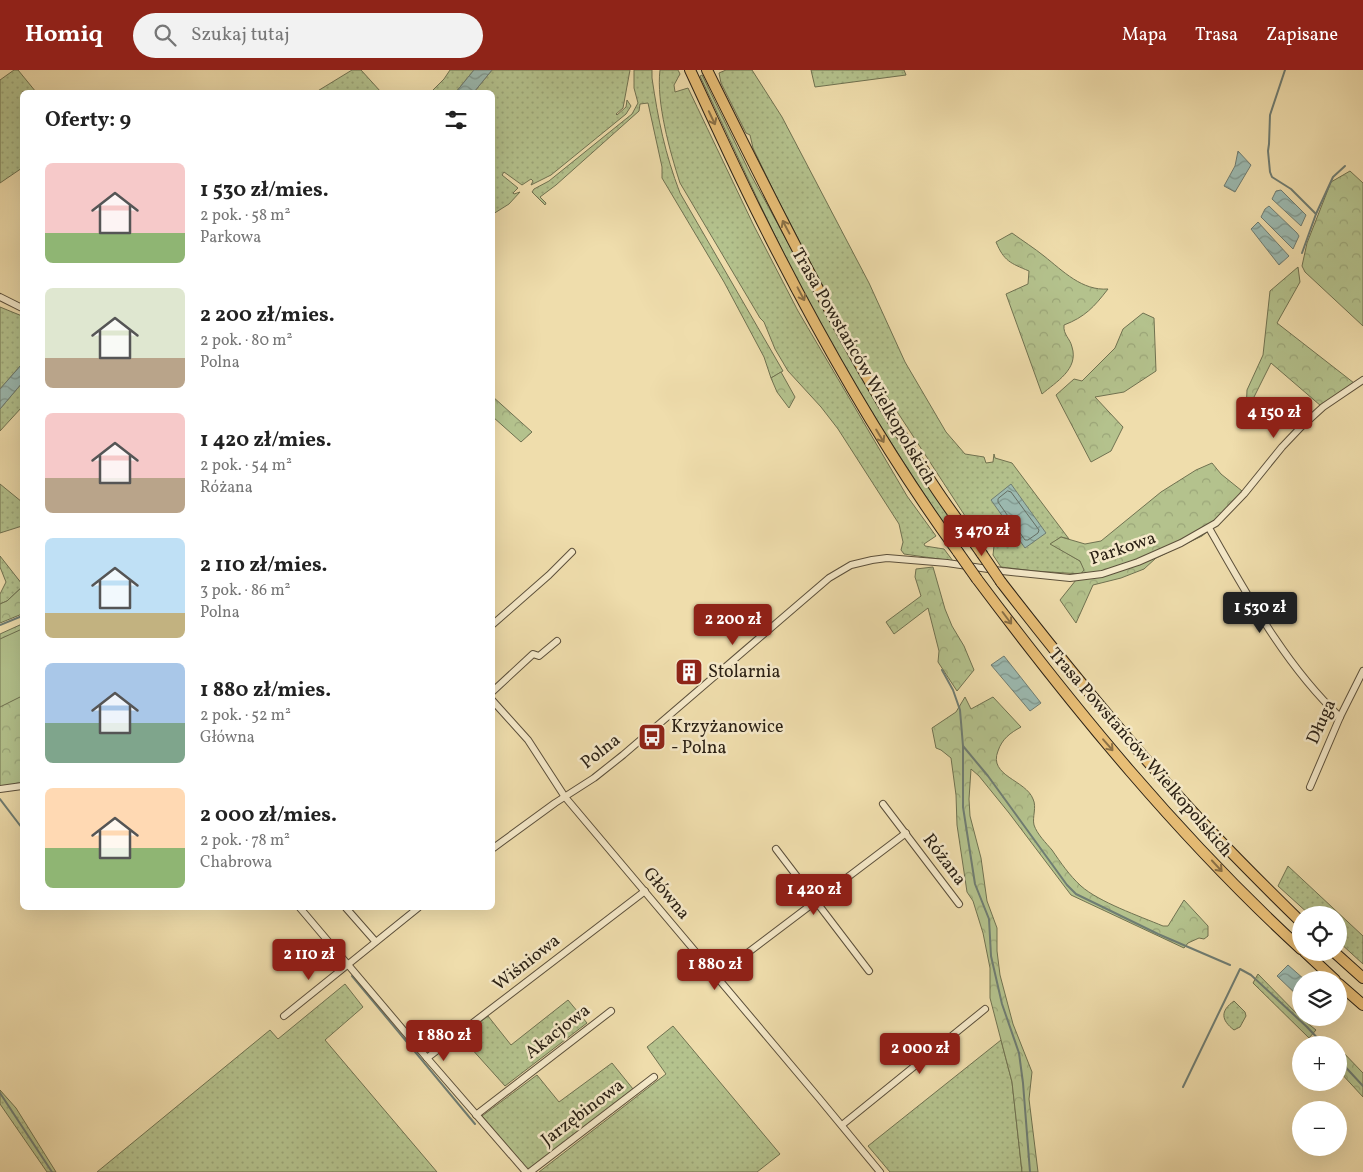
<!DOCTYPE html>
<html lang="pl">
<meta charset="utf-8">
<style>
body{margin:0;font-family:Vollkorn,serif;background:#f2f2f2;color:#222;height:100vh;display:flex;flex-direction:column;font-size:19px;white-space:nowrap}
*{box-sizing:border-box;margin:0}
p{font-size:16px;color:#767676}
.icon{flex:none;width:28px;height:28px;fill:none;stroke:currentColor;stroke-width:2;stroke-linecap:round;stroke-linejoin:round}
.map{position:relative;flex:1;overflow:hidden}
.sheet{position:absolute;left:20px;top:20px;width:475px;height:820px;display:flex;flex-direction:column;background:#fff;border-radius:8px;box-shadow:0 5px 20px #0002}
.sheet>*{flex:none}
.tools{position:absolute;left:1292px;top:836px;display:grid;gap:10px}
.tools a{display:grid;place-items:center;width:55px;height:55px;border-radius:50%;background:#fff;box-shadow:0 5px 20px #0002;font-size:25px}
.price{position:absolute;translate:-50% -42px;padding:0 11px;border-radius:5px;background:#8f2418;color:#fff;font-size:16px;line-height:32px;filter:drop-shadow(0 1px 2px #0008)}
.price::after{content:'';position:absolute;left:50%;top:30px;width:15px;height:11px;margin-left:-8px;background:inherit;clip-path:polygon(0 0,100% 0,50% 100%)}
.price.active{background:#222;color:#fff}
ul{padding:0;list-style:none}
li{display:flex;align-items:center;gap:15px;height:125px;padding:0 25px}
li span{display:grid;place-items:center;flex:none;width:140px;height:100px;border-radius:8px;color:#555}
li>.icon{margin-inline-start:auto}
span .icon{width:60px;height:60px;fill:#fffc;stroke-width:1}
li b{font-size:21px}
h2{display:flex;justify-content:space-between;align-items:center;height:60px;padding:0 25px;font-size:21px}
header{display:flex;align-items:center;gap:30px;box-sizing:border-box;height:70px;padding:0 25px;background:#8f2418;color:#fff}
header strong{font-size:24px}
nav{display:flex;gap:28px;margin-inline-start:auto;font-size:18px}
.search{width:350px;height:45px;background:#f2f2f2;display:flex;align-items:center;gap:12px;box-sizing:border-box;padding:0 18px;border-radius:28px;color:#767676;font-size:19px}
.map>svg:first-child{display:block}
.grass{fill:url(#grass-dots);stroke:#707251}
.forest{fill:url(#forest-crowns);stroke:#707251}
.pitch{fill:#b4c28d;stroke:#707251}
.water{fill:url(#water-waves);stroke:#6f7d73}
.lines{fill:none;stroke-linecap:round;stroke-linejoin:round}
.shore{stroke:#646e63;stroke-width:1}
.stream{stroke:#6f7d73;stroke-width:2}
.minor-casing{stroke:#5c503b;stroke-width:8}
.highway-casing{stroke:#2b2115;stroke-width:12}
.minor{stroke:#f5e9c9;stroke-width:6}
.highway{stroke:#e8be76;stroke-width:10}
.highway-bridge-casing{stroke:#2b2115;stroke-width:12;stroke-linecap:butt}
.highway-bridge{stroke:#e8be76;stroke-width:10}
.oneway{stroke:#8a7046}
.labels{text-anchor:middle;dominant-baseline:central;stroke-width:5;stroke-linejoin:round;paint-order:stroke}
.street-label{font-size:18px;fill:#2b2115;stroke:#f5e9c9}
.poi-label{font-size:18px;fill:#2b2115;stroke:#f5e9c9;text-anchor:start}
</style>
<header>
<strong>Homiq</strong>
<div class="search"><svg class="icon" aria-label="search" viewBox="0 0 24 24"><circle cx="10" cy="10" r="6"/><path d="M15 15l6 6"/></svg>Szukaj tutaj</div>
<nav><a>Mapa</a><a>Trasa</a><a>Zapisane</a></nav>
</header>
<div class="map">
<svg width="1363" height="1102" viewBox="0 0 1363 1102">
<defs>
<pattern id="grass-dots" width="8" height="8" patternUnits="userSpaceOnUse" patternTransform="scale(1.25)"><rect width="8" height="8" fill="#b4c28d"/><path d="M2 2h.1M6 6h.1" fill="none" stroke="#9ba679" stroke-width="1.8" stroke-linecap="round"/></pattern>
<pattern id="forest-crowns" width="20" height="18" patternUnits="userSpaceOnUse" patternTransform="scale(1.25)"><rect width="20" height="18" fill="#b4c28d"/><path d="M2 6a3 3 0 1 1 6 0M12 15a3 3 0 1 1 6 0" fill="none" stroke="#9ba679"/></pattern>
<pattern id="water-waves" width="16" height="10" patternUnits="userSpaceOnUse" patternTransform="scale(1.25)"><rect width="16" height="10" fill="#9cbab1"/><path d="M0 5q4-4 8 0t8 0" fill="none" stroke="#7f978f"/></pattern>
</defs>
<rect width="100%" height="100%" fill="#efddac"/>
<filter id="stains"><feTurbulence type="fractalNoise" baseFrequency=".004" numOctaves="4"/><feColorMatrix values="0 0 0 0 .2 0 0 0 0 .09 0 0 0 0 .02 0 0 0 .5 -.17"/></filter>
<radialGradient id="worn" r=".72"><stop offset=".6" stop-color="#630" stop-opacity="0"/><stop offset="1" stop-color="#630" stop-opacity=".3"/></radialGradient>
<g class="grass">
<polygon points="14,0 18,0 36,22 22,22 22,98 0,113 0,10"/>
<polygon points="352,0 361,0 381,22 316,22"/>
<polygon points="450,0 474,0 456,22 431,22 444,9"/>
<polygon points="492,0 630,0 623,38 616,44 617,45 626,37 627,30 631,36 626,44 551,105 531,115 533,111 531,109 522,115 504,102 502,105 518,118 513,123 514,124 520,122 509,134 493,144 492,22 474,22"/>
<path d="M634,0h18v8c6,41 13,76 28,115l103,178 -12,7 -7,-21 -40,-75 -62,-104v-11l-14,-64 -8,1 -1,7 -83,74 -16,12 6,6 -1,2 -13,-13 2,-3 15,-8 83,-67 6,-11 -4,-15z"/>
<path d="M660,0h18l2,4 -6,11 1,7 13,-4 66,138 44,85 109,185 29,40 -12,8 1,2 19,3 9,12 -49,-7 -3,-4 2,-8 -4,-18 -61,-95 -17,-22 -33,-36 -13,-22 -11,-27 -4,-4 -80,-135c-10,-31 -24,-81 -20,-113z"/>
<polygon points="726,0 752,0 782,47 869,213 905,292 946,362 965,384 984,387 986,393 993,392 994,384 995,388 1012,393 1069,469 1061,467 1051,474 1080,491 1085,500 1081,504 1035,501 1001,497 993,485 995,467 993,464 982,472 885,323 857,277 819,209 776,126 753,78 750,65 746,63 721,13 719,3"/>
<polygon points="811,0 904,0 906,5 815,17"/>
<path d="M702,5l49,100 65,119 153,250h-12c-48,-73 -96,-146 -138,-222 -43,-80 -80,-163 -119,-246z"/>
<polygon points="0,237 22,246 22,294 0,319"/>
<polygon points="22,313 22,337 0,361 0,339"/>
<polygon points="0,414 22,432 22,456 0,463"/>
<polygon points="0,486 22,514 22,517 7,531 0,534 0,524 6,512 0,497"/>
<polygon points="1288,796 1363,866 1363,894 1339,872 1339,845 1310,845 1278,816"/>
<polygon points="1258,904 1301,948 1316,960 1309,968 1253,913"/>
<polygon points="345,914 363,937 325,970 437,1102 97,1102 270,960 278,969"/>
<polygon points="568,930 587,953 505,1016 461,967 488,946 511,975"/>
<path d="M1234,931l11,11 1,4 -6,11 -6,3c-13,-10 -14,-19 0,-29z"/>
<polygon points="673,956 780,1084 757,1102 539,1102 666,1004 647,977"/>
<polygon points="1001,970 1012,1012 1022,1102 890,1102 868,1076"/>
<polygon points="612,993 633,1019 528,1100 482,1046 537,1005 559,1032"/>
<polygon points="0,1020 16,1038 56,1102 47,1102 0,1034"/>
</g>
<g class="forest">
<polygon points="1350,101 1363,113 1363,256 1305,202 1302,196 1307,173 1331,112"/>
<path d="M1012,163c11,8 22,15 32,23 19,15 38,35 64,33 -14,18 -23,28 -44,36 -1,10 6,13 8,22 7,22 -16,35 -30,47l-36,-100 22,-10 1,-13c-19,-8 -25,-10 -33,-29z"/>
<polygon points="1298,197 1300,212 1277,253 1354,313 1321,336 1271,293 1246,343 1247,320 1263,285 1270,221"/>
<polygon points="1143,243 1154,248 1156,301 1124,322 1095,327 1123,357 1111,381 1091,392 1056,325 1074,309 1082,311 1115,278 1123,259"/>
<polygon points="781,302 795,327 789,338 777,322 771,308"/>
<polygon points="492,326 532,362 521,372 493,347"/>
<polygon points="1212,393 1221,404 1247,425 1228,445 1202,466 1156,488 1144,499 1121,508 1093,515 1076,553 1060,530 1084,500 1080,491 1050,474 1061,467 1085,474 1101,471 1161,422 1196,400"/>
<polygon points="933,497 945,539 952,556 964,576 974,600 957,621 938,592 939,581 928,538 894,564 886,552 921,526 915,507 916,499"/>
<polygon points="22,517 22,544 0,553 0,534 7,531"/>
<polygon points="22,554 22,714 0,716 0,564"/>
<path d="M965,627l6,12 22,-12 28,30c-11,6 -19,12 -23,24 -10,25 28,29 35,48 4,8 -1,18 1,26 3,9 12,18 18,25 9,13 17,25 29,36 18,16 58,30 82,40h5l16,-26 24,26v10l-4,3 -5,-1 -11,5 -4,5 -113,-53 -62,-82 -30,-37 -8,-7 -2,30 1,17 11,42 6,43 10,27v23l3,24 13,49 19,48 -3,27 9,73h-16l-10,-90 -22,-84v-30l-7,-35 -10,-32 -6,-9 -10,-67 -1,-30 -5,-37 -10,-8 -5,-2 -4,-20 24,-16z"/>
<polygon points="1339,978 1363,1003 1363,1027 1339,1001"/>
</g>
<polygon class="pitch" points="22,559 22,626 0,637 0,569"/>
<g class="water">
<polygon points="474,0 492,0 474,22 456,22"/>
<polygon points="1238,81 1251,95 1235,122 1224,116 1235,96"/>
<polygon points="1281,120 1306,145 1301,156 1272,129 1276,121"/>
<polygon points="1269,136 1297,163 1299,166 1293,179 1261,147 1265,139"/>
<polygon points="1258,152 1289,186 1279,195 1251,159"/>
<polygon points="22,294 22,313 0,339 0,319"/>
<polygon points="1011,414 1046,463 1025,478 991,430"/>
<polygon points="1004,586 1041,633 1030,641 991,595"/>
<polygon points="1288,895 1305,910 1301,910 1301,929 1277,906"/>
</g>
<g class="lines">
<polygon class="shore" points="1008,421 1011,422 1039,460 1038,463 1028,470 1025,470 998,432 998,429"/>
<g class="stream">
<polyline points="1285,0 1270,45 1269,74 1268,81 1270,102 1272,107 1291,119 1316,144"/>
<polyline points="1302,183 1316,144 1333,107 1345,96"/>
<polyline points="0,555 22,546"/>
<polyline points="942,600 953,620 960,640 963,676 963,737 975,814 989,849 991,886 1002,934 1019,983 1023,1013 1030,1102"/>
<polyline points="963,676 988,706 1067,815 1076,824 1158,864 1230,895"/>
<polyline points="0,729 22,758"/>
<polyline points="352,906 475,1054"/>
<polyline points="1339,990 1363,1016"/>
<polyline points="1183,1017 1240,899 1251,905 1307,957 1324,975"/>
<polyline points="0,1023 52,1102"/>
</g>
<defs>
<g id="minor">
<polyline points="0,227 22,238"/>
<path d="M1209,458c38,66 75,136 131,189"/>
<polyline points="492,555 549,505 572,482"/>
<polyline points="492,622 533,584 539,586 557,571"/>
<polyline points="492,630 528,670 565,727 818,1027 880,1102"/>
<polyline points="1310,717 1340,647 1363,601"/>
<polyline points="0,719 22,716"/>
<polyline points="883,734 959,834"/>
<polyline points="492,779 555,733 594,708 623,685 829,508 851,495 872,490 887,488 947,493 1002,501 1070,508 1102,504 1138,492 1181,473 1216,453 1244,424 1282,377 1301,357 1323,337 1363,310"/>
<polyline points="776,779 869,901"/>
<polyline points="300,838 427,988 526,1102"/>
<polyline points="346,838 375,871"/>
<polyline points="717,906 906,763"/>
<polyline points="284,946 418,838"/>
<polyline points="427,988 645,821"/>
<polyline points="476,1045 611,941"/>
<polyline points="842,1055 985,939"/>
<polyline points="530,1102 654,1007"/>
</g>
<g id="highway">
<path d="M690,0c22,47 43,94 66,140 59,119 124,235 202,342"/>
<path d="M707,0c70,141 140,284 227,416 15,23 32,45 48,68"/>
<path d="M977,509c99,132 203,259 324,370"/>
<path d="M1001,512c55,71 111,140 171,207 41,46 85,90 129,133"/>
<polyline points="1305,882 1335,910"/>
<polyline points="1334,882 1363,908"/>
<polyline points="1339,914 1363,935"/>
</g>
</defs>
<use href="#minor" class="minor-casing"/>
<use href="#highway" class="highway-casing"/>
<use href="#minor" class="minor"/>
<use href="#highway" class="highway"/>
<defs>
<g id="highway-bridge">
<polyline points="958,482 977,509"/>
<polyline points="982,484 1001,512"/>
</g>
</defs>
<use href="#highway-bridge" class="highway-bridge-casing"/>
<use href="#highway-bridge" class="highway-bridge"/>
</g>
<defs><path id="oneway-shaft" d="M-6 0H5M1.5-3L5.5 0L1.5 3" fill="none" stroke-width="1.6" stroke-linecap="round" stroke-linejoin="round" transform="scale(1.25)"/></defs>
<g class="oneway">
<use href="#oneway-shaft" transform="translate(712 48) rotate(65)"/>
<use href="#oneway-shaft" transform="translate(786 157) rotate(-118)"/>
<use href="#oneway-shaft" transform="translate(801 224) rotate(62)"/>
<use href="#oneway-shaft" transform="translate(880 366) rotate(59)"/>
<use href="#oneway-shaft" transform="translate(1007 548) rotate(53)"/>
<use href="#oneway-shaft" transform="translate(1108 675) rotate(49)"/>
<use href="#oneway-shaft" transform="translate(1217 796) rotate(47)"/>
</g>
<defs>
<symbol id="building-square" viewBox="-11 -11 22 22"><rect x="-9" y="-9" width="18" height="18" rx="4" fill="#8f2418" stroke="#f5e9c9"/><path d="M-4-6H4V6H1V3H-1V6H-4ZM-2.5-4.3h1.7v1.8h-1.7ZM.8-4.3h1.7v1.8H.8ZM-2.5-1h1.7V.8h-1.7ZM.8-1h1.7V.8H.8Z" fill="#fff"/></symbol>
<symbol id="bus-square" viewBox="-11 -11 22 22"><rect x="-9" y="-9" width="18" height="18" rx="4" fill="#8f2418" stroke="#f5e9c9"/><path d="M-5-6H5V4H4V6H2V4H-2V6H-4V4H-5ZM-3.5-4V0h7V-4ZM-3.5 1.2v1.5H-2V1.2ZM2 1.2v1.5H3.5V1.2Z" fill="#fff"/></symbol>
</defs>
<g fill-rule="evenodd">
<use href="#building-square" x="673" y="586" width="32" height="32"/>
<use href="#bus-square" x="636" y="651" width="32" height="32"/>
</g>
<g class="labels">
<g class="street-label">
<text transform="translate(863 297) rotate(60)">Trasa Powstańców Wielkopolskich</text>
<text transform="translate(1123 479) rotate(-19)">Parkowa</text>
<text transform="translate(1322 652) rotate(-66)">Długa</text>
<text transform="translate(601 682) rotate(-38)">Polna</text>
<text transform="translate(1140 683) rotate(49)">Trasa Powstańców Wielkopolskich</text>
<text transform="translate(944 790) rotate(53)">Różana</text>
<text transform="translate(666 824) rotate(50)">Główna</text>
<text transform="translate(527 893) rotate(-38)">Wiśniowa</text>
<text transform="translate(558 962) rotate(-38)">Akacjowa</text>
<text transform="translate(583 1043) rotate(-37)">Jarzębinowa</text>
</g>
<g class="poi-label">
<text x="708" y="602">Stolarnia</text>
<text x="671" y="657">Krzyżanowice<tspan x="671" dy="21">- Polna</tspan></text>
</g>
</g>
<rect width="100%" height="100%" filter="url(#stains)"/>
<rect width="100%" height="100%" fill="url(#worn)"/>
</svg>
<div class="tools">
<a><svg class="icon" aria-label="locate" viewBox="0 0 24 24"><circle cx="12" cy="12" r="6"/><path d="M12 2v4M12 18v4M2 12h4M18 12h4"/></svg></a>
<a><svg class="icon" aria-label="layers" viewBox="0 0 24 24"><path d="M12 4l9 5-9 5-9-5zM3 14l9 5 9-5"/></svg></a>
<a>+</a>
<a>−</a>
</div>
<b class="price" style="left:1274px;top:369px">4 150 zł</b>
<b class="price" style="left:982px;top:487px">3 470 zł</b>
<b class="price active" style="left:1260px;top:564px">1 530 zł</b>
<b class="price" style="left:733px;top:576px">2 200 zł</b>
<b class="price" style="left:814px;top:846px">1 420 zł</b>
<b class="price" style="left:309px;top:911px">2 110 zł</b>
<b class="price" style="left:715px;top:921px">1 880 zł</b>
<b class="price" style="left:444px;top:992px">1 880 zł</b>
<b class="price" style="left:920px;top:1005px">2 000 zł</b>
<section class="sheet">
<h2>Oferty: 9<svg class="icon" aria-label="filters" viewBox="0 0 24 24"><path d="M4 7h16M4 17h16"/><circle cx="9" cy="7" r="2"/><circle cx="15" cy="17" r="2"/></svg></h2>
<ul>
<li><span style="background:linear-gradient(#f6c9c9 70%,#8fb573 0)"><svg class="icon" aria-label="home" viewBox="0 0 24 24"><path d="M3 11l9-7 9 7M6 9v11h12V9"/></svg></span><div><b>1 530 zł/mies.</b><p>2 pok. · 58 m²</p><p>Parkowa</p></div></li>
<li><span style="background:linear-gradient(#dfe7d0 70%,#b9a48a 0)"><svg class="icon" aria-label="home" viewBox="0 0 24 24"><path d="M3 11l9-7 9 7M6 9v11h12V9"/></svg></span><div><b>2 200 zł/mies.</b><p>2 pok. · 80 m²</p><p>Polna</p></div></li>
<li><span style="background:linear-gradient(#f6c9c9 65%,#b9a48a 0)"><svg class="icon" aria-label="home" viewBox="0 0 24 24"><path d="M3 11l9-7 9 7M6 9v11h12V9"/></svg></span><div><b>1 420 zł/mies.</b><p>2 pok. · 54 m²</p><p>Różana</p></div></li>
<li><span style="background:linear-gradient(#bfe0f5 75%,#c2b280 0)"><svg class="icon" aria-label="home" viewBox="0 0 24 24"><path d="M3 11l9-7 9 7M6 9v11h12V9"/></svg></span><div><b>2 110 zł/mies.</b><p>3 pok. · 86 m²</p><p>Polna</p></div></li>
<li><span style="background:linear-gradient(#a9c7e8 60%,#7fa58c 0)"><svg class="icon" aria-label="home" viewBox="0 0 24 24"><path d="M3 11l9-7 9 7M6 9v11h12V9"/></svg></span><div><b>1 880 zł/mies.</b><p>2 pok. · 52 m²</p><p>Główna</p></div></li>
<li><span style="background:linear-gradient(#ffd9b3 60%,#8fb573 0)"><svg class="icon" aria-label="home" viewBox="0 0 24 24"><path d="M3 11l9-7 9 7M6 9v11h12V9"/></svg></span><div><b>2 000 zł/mies.</b><p>2 pok. · 78 m²</p><p>Chabrowa</p></div></li>
</ul>
</section>
</div>
